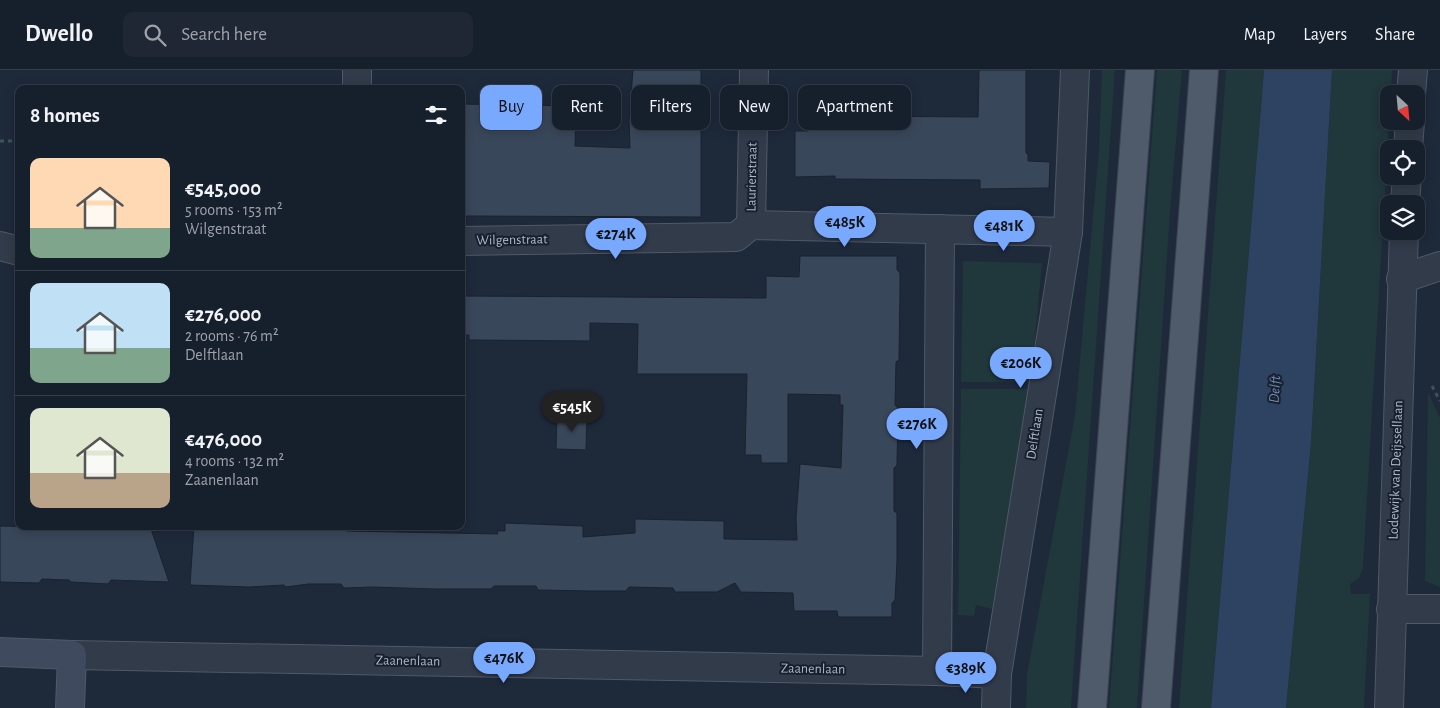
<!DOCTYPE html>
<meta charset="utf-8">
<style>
body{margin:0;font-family:"Alegreya Sans",sans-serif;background:#1f2734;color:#f1f3f6;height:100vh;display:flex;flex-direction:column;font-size:19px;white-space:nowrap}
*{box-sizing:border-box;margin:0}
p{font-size:16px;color:#9ea2a9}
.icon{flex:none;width:28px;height:28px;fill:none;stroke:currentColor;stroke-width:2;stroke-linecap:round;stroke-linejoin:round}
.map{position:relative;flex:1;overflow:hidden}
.sheet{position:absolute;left:15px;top:15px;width:450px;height:445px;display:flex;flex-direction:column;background:#161f2c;border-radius:10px;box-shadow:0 2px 12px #0003,0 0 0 1px #353d48}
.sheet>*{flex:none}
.hud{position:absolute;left:480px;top:15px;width:475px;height:45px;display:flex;gap:10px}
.needle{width:32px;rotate:154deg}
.buttons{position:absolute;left:1380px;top:15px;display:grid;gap:10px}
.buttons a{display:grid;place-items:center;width:45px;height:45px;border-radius:10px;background:#161f2c;box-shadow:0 2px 12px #0003,0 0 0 1px #353d48;font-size:25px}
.price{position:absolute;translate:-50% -42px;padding:0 11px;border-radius:18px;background:#79a9ff;color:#111;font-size:16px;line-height:32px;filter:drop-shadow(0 1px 2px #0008)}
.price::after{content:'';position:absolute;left:50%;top:30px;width:15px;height:11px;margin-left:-8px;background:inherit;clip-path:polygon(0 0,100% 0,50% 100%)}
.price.selected{background:#222;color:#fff}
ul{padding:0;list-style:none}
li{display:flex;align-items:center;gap:15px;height:125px;padding:0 15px}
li+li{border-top:1px solid #353d48}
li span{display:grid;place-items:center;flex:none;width:140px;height:100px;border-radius:10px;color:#555}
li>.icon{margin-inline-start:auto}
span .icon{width:60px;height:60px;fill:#fffc;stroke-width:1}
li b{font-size:21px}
h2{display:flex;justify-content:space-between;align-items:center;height:60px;padding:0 15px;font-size:21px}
.pill{padding:0 18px;border-radius:10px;background:#161f2c;box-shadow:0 2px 12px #0003,0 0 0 1px #353d48;font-size:18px;line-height:45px}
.pill.selected{background:#79a9ff;color:#111}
header{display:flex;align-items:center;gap:30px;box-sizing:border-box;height:70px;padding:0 25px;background:#161f2c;border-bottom:1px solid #353d48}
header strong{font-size:24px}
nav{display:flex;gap:28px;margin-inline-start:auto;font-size:18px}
.search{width:350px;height:45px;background:#1f2734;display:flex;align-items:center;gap:12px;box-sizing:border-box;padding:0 18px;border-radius:10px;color:#9ea2a9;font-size:19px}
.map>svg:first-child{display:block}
.green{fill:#20373b}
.water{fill:#2e4261}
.building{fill:#39475a;stroke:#192230}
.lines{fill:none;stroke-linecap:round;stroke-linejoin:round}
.street-casing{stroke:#4f5968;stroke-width:30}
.secondary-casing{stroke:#4f5968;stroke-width:30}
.primary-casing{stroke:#3b4454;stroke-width:30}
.path{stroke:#3e5458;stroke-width:3;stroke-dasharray:4 4;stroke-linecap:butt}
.street{stroke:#323b4a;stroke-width:28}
.secondary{stroke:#3f4a5e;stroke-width:28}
.primary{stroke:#4f5a6a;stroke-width:28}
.labels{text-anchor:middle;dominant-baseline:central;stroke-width:4;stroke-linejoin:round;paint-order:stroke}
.street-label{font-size:14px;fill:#acb6c7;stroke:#17202e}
.water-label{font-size:15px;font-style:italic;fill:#718bb2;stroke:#17202e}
</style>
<header>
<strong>Dwello</strong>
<div class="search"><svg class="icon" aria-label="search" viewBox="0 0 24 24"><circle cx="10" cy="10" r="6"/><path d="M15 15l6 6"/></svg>Search here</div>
<nav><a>Map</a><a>Layers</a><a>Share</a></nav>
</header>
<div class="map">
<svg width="1440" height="638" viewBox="0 0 1440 638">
<rect width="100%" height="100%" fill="#1e293a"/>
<g class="green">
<polygon points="1102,0 1115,0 1071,638 1026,638 1027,604 1075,345 1099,79"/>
<polygon points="1157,0 1182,0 1170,142 1137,638 1109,638"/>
<polygon points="1226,0 1264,0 1211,638 1179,638"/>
<polygon points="1332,0 1392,0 1391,24 1389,24 1389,51 1363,498 1359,508 1350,514 1351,524 1370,524 1364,638 1286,638 1311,373"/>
<rect x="15" y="81" width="4" height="54"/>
<polygon points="963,191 1042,193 1031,312 961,312"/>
<polygon points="961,319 1029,319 992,539 976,535 974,546 958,545"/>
<polygon points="1428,322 1440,348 1440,517 1425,511"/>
</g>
<polygon class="water" points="1264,0 1332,0 1311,373 1286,638 1211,638"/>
<g class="building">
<polygon points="633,0 701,0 701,147 461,146 461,34 576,36 575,76 630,78 629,50"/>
<polygon points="979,0 1026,0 1026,83 1028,84 1028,91 1050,92 1049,118 980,119 980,110 835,109 835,106 795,107 795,61 808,61 808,56 854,57 854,46 978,47"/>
<polygon points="800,186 897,186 897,200 900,203 900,220 899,290 896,292 895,335 898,338 897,395 894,398 894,441 897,443 897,491 895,530 892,533 892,547 838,547 837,541 794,541 793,523 741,522 735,513 717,522 675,522 673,518 629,517 626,521 590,521 538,520 536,516 494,516 491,519 436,519 373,517 344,518 341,514 308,514 286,517 284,515 250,517 190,515 194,456 283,456 346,458 346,461 498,464 497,461 505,461 505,453 583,456 583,467 635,463 635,449 724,451 724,469 797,470 796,448 800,394 841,398 843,335 840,335 840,325 788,324 788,393 761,393 761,385 745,385 747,304 637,304 638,254 590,253 590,271 469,270 469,265 461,265 461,226 766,228 766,206 799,207"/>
<polygon points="557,345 587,346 586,380 556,379"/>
<polygon points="0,456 108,458 108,456 150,456 169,512 111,510 108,514 71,512 69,510 42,509 39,513 0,512"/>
</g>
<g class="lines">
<defs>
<g id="street">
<polyline points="357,19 357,0"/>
<polyline points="1411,24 1413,0"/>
<polyline points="1408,79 1410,51"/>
<polyline points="1405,134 1407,106"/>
<polyline points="751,155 754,0"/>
<polyline points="461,171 736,167 751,155 1068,162"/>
<polyline points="0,176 19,181"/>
<polyline points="1401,209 1440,196"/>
<polyline points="1391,539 1440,539"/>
<polyline points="72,585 937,601 997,604"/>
<polyline points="937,601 940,159"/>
<polyline points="996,638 997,604 1068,162 1075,0"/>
<polyline points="1389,638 1404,161"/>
</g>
<polyline id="secondary" points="0,582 72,585 70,638"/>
<g id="primary">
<polyline points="1092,638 1140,0"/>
<polyline points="1156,638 1204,0"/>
</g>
</defs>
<use href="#street" class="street-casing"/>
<use href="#secondary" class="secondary-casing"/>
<use href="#primary" class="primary-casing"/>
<g class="path">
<polyline points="0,71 19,71"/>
<polyline points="1432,316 1440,331"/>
</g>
<use href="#street" class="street"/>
<use href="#secondary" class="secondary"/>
<use href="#primary" class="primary"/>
</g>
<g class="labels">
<g class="street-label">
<text transform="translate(752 107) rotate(-89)">Laurierstraat</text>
<text transform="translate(512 170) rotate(-1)">Wilgenstraat</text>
<text transform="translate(1035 364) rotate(-81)">Delftlaan</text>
<text transform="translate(1396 400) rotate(-88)">Lodewijk van Deijssellaan</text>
<text transform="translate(408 591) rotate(1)">Zaanenlaan</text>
<text transform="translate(813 599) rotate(1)">Zaanenlaan</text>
</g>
<g class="water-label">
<text transform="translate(1275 319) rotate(-86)">Delft</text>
</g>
</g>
</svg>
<div class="buttons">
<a><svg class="needle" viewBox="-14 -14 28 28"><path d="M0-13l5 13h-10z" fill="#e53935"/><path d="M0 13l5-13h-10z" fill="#9ea2a9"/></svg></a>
<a><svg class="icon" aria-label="locate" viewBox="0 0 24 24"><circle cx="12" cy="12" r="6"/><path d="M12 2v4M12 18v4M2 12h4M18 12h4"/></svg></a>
<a><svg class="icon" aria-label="layers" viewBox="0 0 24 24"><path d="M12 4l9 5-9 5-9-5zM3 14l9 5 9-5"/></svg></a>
</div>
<b class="price" style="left:845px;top:178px">€485K</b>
<b class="price" style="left:1004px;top:182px">€481K</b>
<b class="price" style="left:616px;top:190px">€274K</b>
<b class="price" style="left:1021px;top:319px">€206K</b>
<b class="price selected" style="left:572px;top:363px">€545K</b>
<b class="price" style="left:917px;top:380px">€276K</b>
<b class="price" style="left:504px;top:614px">€476K</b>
<b class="price" style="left:966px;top:624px">€389K</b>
<div class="hud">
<a class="pill selected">Buy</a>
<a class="pill">Rent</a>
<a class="pill">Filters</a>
<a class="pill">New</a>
<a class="pill">Apartment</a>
</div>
<section class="sheet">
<h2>8 homes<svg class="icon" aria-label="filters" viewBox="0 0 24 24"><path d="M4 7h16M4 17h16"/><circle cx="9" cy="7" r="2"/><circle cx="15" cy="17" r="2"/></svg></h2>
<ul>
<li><span style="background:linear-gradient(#ffd9b3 70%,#7fa58c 0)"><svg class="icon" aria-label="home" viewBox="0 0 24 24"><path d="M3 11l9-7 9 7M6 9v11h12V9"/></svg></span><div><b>€545,000</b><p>5 rooms · 153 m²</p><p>Wilgenstraat</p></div></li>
<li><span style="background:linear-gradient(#bfe0f5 65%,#7fa58c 0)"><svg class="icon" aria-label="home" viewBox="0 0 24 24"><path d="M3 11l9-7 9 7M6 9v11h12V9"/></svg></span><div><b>€276,000</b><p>2 rooms · 76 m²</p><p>Delftlaan</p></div></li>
<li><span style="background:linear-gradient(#dfe7d0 65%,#b9a48a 0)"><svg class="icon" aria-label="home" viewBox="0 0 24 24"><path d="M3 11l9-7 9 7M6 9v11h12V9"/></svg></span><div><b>€476,000</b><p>4 rooms · 132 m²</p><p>Zaanenlaan</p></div></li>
</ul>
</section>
</div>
